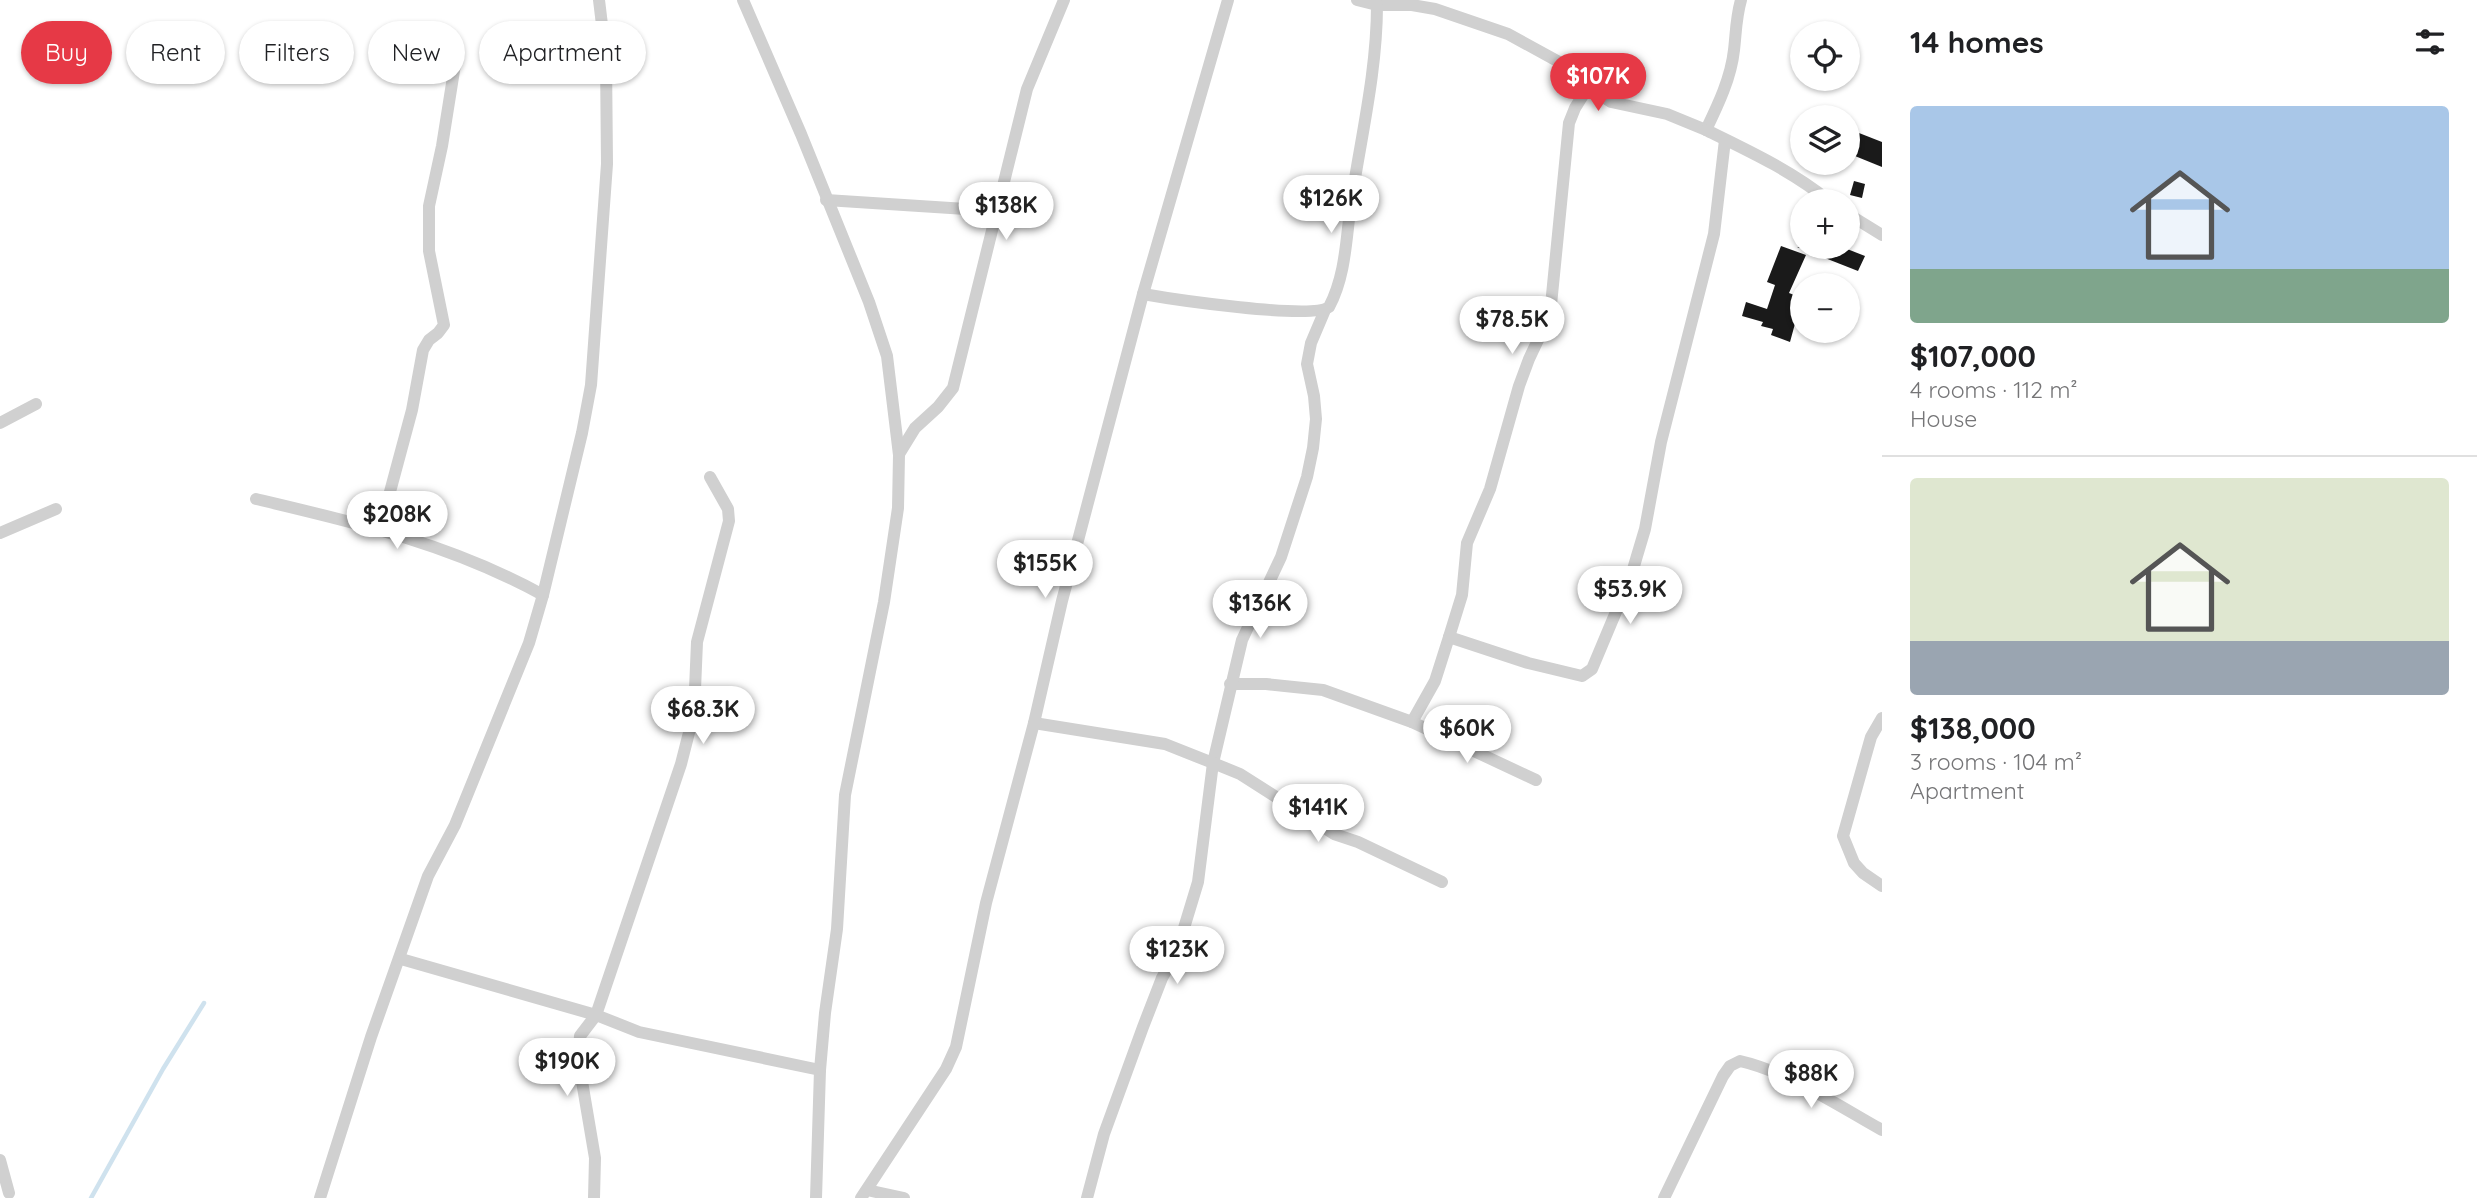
<!DOCTYPE html>
<meta charset="utf-8">
<style>
body{margin:0;font-family:Quicksand,sans-serif;background:#f2f2f2;color:#202124;height:100vh;display:flex;flex-direction:column;font-size:26px;white-space:nowrap}
*{box-sizing:border-box;margin:0}
p{font-size:23px;color:#757577}
.icon{flex:none;width:38px;height:38px;fill:none;stroke:currentColor;stroke-width:2;stroke-linecap:round;stroke-linejoin:round}
.map{position:relative;flex:1;overflow:hidden}
.sheet{display:flex;flex-direction:column;background:#fff;width:595px}
.sheet>*{flex:none}
.banner{position:absolute;left:21px;top:21px;width:665px;height:63px;display:flex;gap:14px}
.fabs{position:absolute;left:1790px;top:21px;display:grid;gap:14px}
.fabs a{display:grid;place-items:center;width:70px;height:70px;border-radius:50%;background:#fff;box-shadow:0 2px 5px #0004;font-size:35px}
.price{position:absolute;translate:-50% -60px;padding:0 16px;border-radius:24px;background:#fff;color:#222;font-size:23px;line-height:46px;filter:drop-shadow(0 2px 4px #0008)}
.price::after{content:'';position:absolute;left:50%;top:42px;width:21px;height:16px;margin-left:-10px;background:inherit;clip-path:polygon(0 0,100% 0,50% 100%)}
.price.on{background:#e63946;color:#fff}
ul{padding:0;list-style:none}
li{display:grid;align-content:center;gap:14px;height:371px;padding:0 28px}
li+li{border-top:2px solid #e0e0e0}
li span{display:grid;place-items:center;height:217px;border-radius:7px;color:#555}
li>.icon{margin-inline-start:auto}
span .icon{width:126px;height:126px;fill:#fffc;stroke-width:1}
li b{font-size:30px}
h2{display:flex;justify-content:space-between;align-items:center;height:84px;padding:0 28px;font-size:30px}
.tag{padding:0 24px;border-radius:32px;background:#fff;box-shadow:0 2px 5px #0004;font-size:24px;line-height:63px}
.tag.on{background:#e63946;color:#fff}
main{display:flex;flex:1;min-height:0}
.map>svg:first-child{display:block}
.lines{fill:none;stroke-linecap:round;stroke-linejoin:round}
.stream{stroke:#cfe2ee;stroke-width:4.5}
.building{fill:#1a1a1a}
.minor{stroke:#d0d0d0;stroke-width:12}
</style>
<main>
<div class="map">
<svg width="1882" height="1198" viewBox="0 0 1882 1198">
<rect width="100%" height="100%" fill="#fff"/>
<g class="lines">
<polyline class="stream" points="91,1198 163,1069 204,1003"/>
</g>
<g class="building">
<polygon points="1859,133 1882,142 1882,167 1850,154"/>
<polygon points="1854,181 1865,184 1862,198 1850,195"/>
<polygon points="1781,246 1806,255 1789,293 1802,298 1790,342 1771,335 1773,329 1761,326 1763,322 1742,316 1746,302 1767,309 1775,285 1767,282"/>
<polygon points="1797,247 1842,247 1865,256 1858,271"/>
</g>
<g class="lines">
<g class="minor">
<polyline points="743,0 801,134 869,302 887,356 899,455 898,508 884,602 845,795 837,929 825,1013 820,1070 816,1198"/>
<path d="M1357,0l20,5h35l23,4 73,25 62,34 18,19 23,15 56,12 39,16c12,-25 25,-52 28,-80 2,-17 2,-33 7,-50"/>
<path d="M1706,130c43,21 86,41 123,71"/>
<polyline points="826,200 997,211"/>
<polyline points="1848,214 1882,235"/>
<path d="M1143,294c28,5 168,26 186,13 17,-32 17,-69 22,-104 10,-66 26,-132 26,-198"/>
<polyline points="0,423 36,404"/>
<polyline points="899,454 915,428 938,407 953,388 1027,89 1064,0"/>
<path d="M256,499c102,24 194,45 287,96"/>
<polyline points="380,529 412,410 423,350 429,340 438,333 444,325 429,251 429,206 442,146 457,52"/>
<polyline points="0,533 56,509"/>
<polyline points="1449,637 1462,595 1467,543 1490,489 1519,386 1529,359 1547,321 1551,305 1569,123 1575,108 1588,87"/>
<polyline points="1230,684 1266,684 1323,690 1412,722 1435,681 1449,637 1528,663 1582,676 1592,669 1631,576 1645,529 1661,442 1714,234 1725,140"/>
<polyline points="1882,718 1871,737 1843,836 1854,863 1863,873 1882,886"/>
<polyline points="1412,722 1536,780"/>
<polyline points="1034,723 1165,744 1213,763 1242,640 1281,557 1307,477 1313,448 1316,419 1314,396 1307,364 1311,343 1325,310"/>
<polyline points="401,959 596,1015 639,1032 820,1070"/>
<polyline points="0,1160 9,1193"/>
<polyline points="867,1190 904,1198"/>
<polyline points="320,1198 371,1037 428,876 455,825 529,643 543,595 582,433 591,385 607,164 606,58 599,0"/>
<polyline points="594,1198 595,1158 578,1058 580,1036 596,1015 681,764 694,713 697,642 729,521 728,509 710,477"/>
<polyline points="861,1198 946,1069 956,1047 986,903 1034,723 1062,601 1143,294 1228,0"/>
<polyline points="1087,1198 1104,1134 1143,1027 1162,978 1177,951 1198,882 1213,763 1240,774 1334,834 1358,842 1442,882"/>
<path d="M1664,1198l59,-122 7,-10 10,-5c48,11 99,45 142,69"/>
</g>
</g>
</svg>
<div class="fabs">
<a><svg class="icon" aria-label="locate" viewBox="0 0 24 24"><circle cx="12" cy="12" r="6"/><path d="M12 2v4M12 18v4M2 12h4M18 12h4"/></svg></a>
<a><svg class="icon" aria-label="layers" viewBox="0 0 24 24"><path d="M12 4l9 5-9 5-9-5zM3 14l9 5 9-5"/></svg></a>
<a>+</a>
<a>−</a>
</div>
<b class="price on" style="left:1598px;top:113px">$107K</b>
<b class="price" style="left:1331px;top:235px">$126K</b>
<b class="price" style="left:1006px;top:242px">$138K</b>
<b class="price" style="left:1512px;top:356px">$78.5K</b>
<b class="price" style="left:397px;top:551px">$208K</b>
<b class="price" style="left:1045px;top:600px">$155K</b>
<b class="price" style="left:1630px;top:626px">$53.9K</b>
<b class="price" style="left:1260px;top:640px">$136K</b>
<b class="price" style="left:703px;top:746px">$68.3K</b>
<b class="price" style="left:1467px;top:765px">$60K</b>
<b class="price" style="left:1318px;top:844px">$141K</b>
<b class="price" style="left:1177px;top:986px">$123K</b>
<b class="price" style="left:567px;top:1098px">$190K</b>
<b class="price" style="left:1811px;top:1110px">$88K</b>
<div class="banner">
<a class="tag on">Buy</a>
<a class="tag">Rent</a>
<a class="tag">Filters</a>
<a class="tag">New</a>
<a class="tag">Apartment</a>
</div>
</div>
<section class="sheet">
<h2>14 homes<svg class="icon" aria-label="filters" viewBox="0 0 24 24"><path d="M4 7h16M4 17h16"/><circle cx="9" cy="7" r="2"/><circle cx="15" cy="17" r="2"/></svg></h2>
<ul>
<li><span style="background:linear-gradient(#a9c7e8 75%,#7fa58c 0)"><svg class="icon" aria-label="home" viewBox="0 0 24 24"><path d="M3 11l9-7 9 7M6 9v11h12V9"/></svg></span><div><b>$107,000</b><p>4 rooms · 112 m²</p><p>House</p></div></li>
<li><span style="background:linear-gradient(#dfe7d0 75%,#9aa5b1 0)"><svg class="icon" aria-label="home" viewBox="0 0 24 24"><path d="M3 11l9-7 9 7M6 9v11h12V9"/></svg></span><div><b>$138,000</b><p>3 rooms · 104 m²</p><p>Apartment</p></div></li>
</ul>
</section>
</main>
